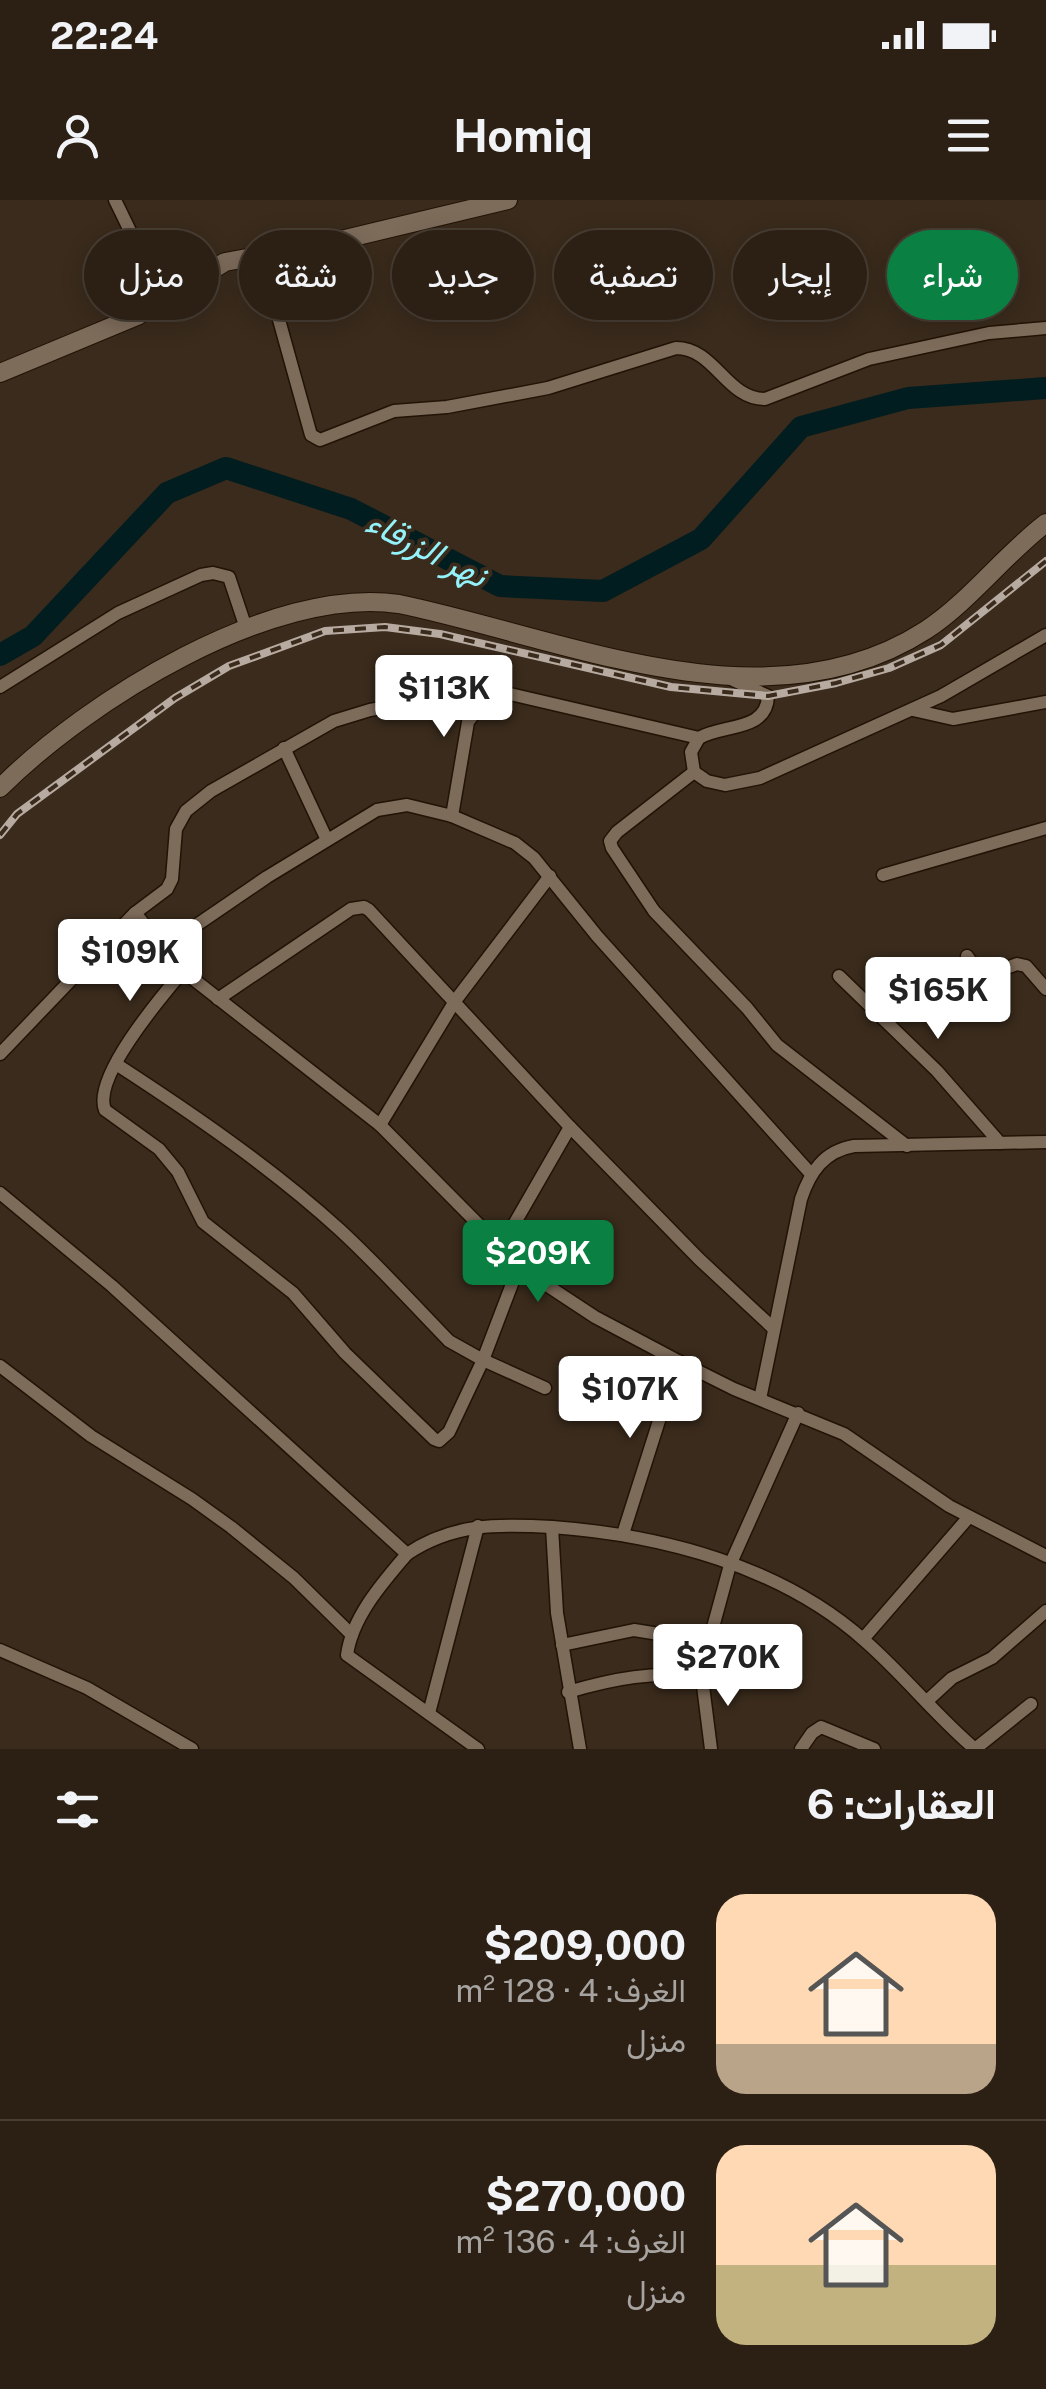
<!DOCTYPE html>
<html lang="ar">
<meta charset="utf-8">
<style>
body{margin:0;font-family:"Public Sans",Vazirmatn,sans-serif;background:#34281e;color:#f1f3f6;direction:rtl;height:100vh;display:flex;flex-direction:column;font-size:38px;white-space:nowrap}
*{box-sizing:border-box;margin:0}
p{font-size:32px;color:#a6a3a0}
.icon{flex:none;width:55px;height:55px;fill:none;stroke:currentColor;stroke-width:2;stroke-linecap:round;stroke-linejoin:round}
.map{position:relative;height:1549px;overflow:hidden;direction:ltr}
.sheet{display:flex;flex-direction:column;background:#2c2015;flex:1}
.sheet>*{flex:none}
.hud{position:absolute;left:30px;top:30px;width:988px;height:90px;direction:rtl;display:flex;gap:20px}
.price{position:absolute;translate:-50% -85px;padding:0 22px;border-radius:10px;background:#fff;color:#222;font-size:32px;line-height:65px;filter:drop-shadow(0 2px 5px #0008)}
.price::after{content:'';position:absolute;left:50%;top:60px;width:30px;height:22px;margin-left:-15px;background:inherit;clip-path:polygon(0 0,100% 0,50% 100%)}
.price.current{background:#0b8043;color:#fff}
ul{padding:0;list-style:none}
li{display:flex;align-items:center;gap:30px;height:250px;padding:0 50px}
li+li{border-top:2px solid #483e34}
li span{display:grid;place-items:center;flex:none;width:280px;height:200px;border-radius:30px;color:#555}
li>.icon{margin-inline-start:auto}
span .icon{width:120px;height:120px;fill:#fffc;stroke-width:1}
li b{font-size:42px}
h2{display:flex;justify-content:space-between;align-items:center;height:120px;padding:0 50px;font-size:42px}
.pill{padding:0 35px;border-radius:45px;background:#2c2015;box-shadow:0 5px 25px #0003,0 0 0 2px #483e34;font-size:35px;line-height:90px}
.pill.current{background:#0b8043;color:#fff}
.status{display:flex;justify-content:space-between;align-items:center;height:70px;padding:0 50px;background:#2c2015;direction:ltr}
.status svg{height:28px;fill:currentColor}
header{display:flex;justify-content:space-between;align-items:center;height:130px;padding:0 50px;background:#2c2015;font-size:45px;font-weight:700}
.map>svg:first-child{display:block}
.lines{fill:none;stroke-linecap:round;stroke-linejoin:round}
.river{stroke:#021d1f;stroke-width:22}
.street-casing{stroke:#211305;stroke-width:15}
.secondary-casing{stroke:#211305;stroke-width:20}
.street{stroke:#7e6c5b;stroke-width:12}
.secondary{stroke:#7e6c5b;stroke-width:18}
.rail-casing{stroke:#b7aba1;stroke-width:8}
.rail{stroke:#3a2b1c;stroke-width:4;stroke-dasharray:11;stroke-linecap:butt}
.labels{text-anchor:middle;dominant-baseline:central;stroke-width:8;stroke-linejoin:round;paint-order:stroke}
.water-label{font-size:35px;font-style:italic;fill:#94f3fa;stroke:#3a2b1c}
</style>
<div class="status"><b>22:24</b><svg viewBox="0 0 49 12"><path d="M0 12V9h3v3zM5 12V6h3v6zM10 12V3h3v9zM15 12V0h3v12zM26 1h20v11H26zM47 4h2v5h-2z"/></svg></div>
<header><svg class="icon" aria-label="menu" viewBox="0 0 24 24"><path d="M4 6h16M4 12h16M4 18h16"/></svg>Homiq<svg class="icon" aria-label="person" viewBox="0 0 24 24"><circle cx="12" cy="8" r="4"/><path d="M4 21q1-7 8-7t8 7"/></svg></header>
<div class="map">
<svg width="1046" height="1549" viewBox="0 0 1046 1549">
<rect width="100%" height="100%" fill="#3a2b1c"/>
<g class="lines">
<polyline class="river" points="0,455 33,436 167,293 226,268 351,309 500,386 603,391 701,339 801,227 908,198 1046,188"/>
<defs>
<g id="street">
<polyline points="115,0 164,101"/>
<path d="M261,55l50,180 9,5 74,-29 53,-4 101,-19 128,-40c39,0 50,51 89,51l104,-40 120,-26 57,-5"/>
<path d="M731,479l37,17c-1,36 -46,28 -69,42l-8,14 3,20 -77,60 -7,9 2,7 42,63 93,97 30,37 130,101"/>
<polyline points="0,487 118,413 201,375 213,373 229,377 246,428"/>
<polyline points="913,510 953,519 1046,502"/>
<polyline points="284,548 327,640"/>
<polyline points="694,572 707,581 725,585 760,578 941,496 1046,435"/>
<polyline points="452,616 468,522 491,491"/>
<polyline points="883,675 1046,628"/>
<polyline points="135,713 183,771 380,925 501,1047 548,1086 595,1117 678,1161 734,1189 844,1234 949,1306 1046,1356"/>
<polyline points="163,748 267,677 377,610 407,605 452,616 515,643 534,658 597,736 811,974"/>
<polyline points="967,756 982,777 1017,764 1026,766 1046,789"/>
<path d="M183,771c-22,26 -91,107 -78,139l54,39 19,23 25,50 90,71 52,60 89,86 5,2 10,-9 34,-72 62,28"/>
<polyline points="839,776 937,871 1000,943"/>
<polyline points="218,799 351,709 364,707 369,710 570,927 699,1059 773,1128"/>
<polyline points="0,854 135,713 167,689 172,679 176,629 186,611 211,591 334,521 370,510 477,491 510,494 699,538"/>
<path d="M116,864c77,50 156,104 224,166 38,35 73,74 109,111l34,19 37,-97"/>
<polyline points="380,925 455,801 550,676"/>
<path d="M0,993l112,93 295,268c-24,28 -55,63 -60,101l131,94"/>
<polyline points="501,1047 570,927"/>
<polyline points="0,1166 91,1236 192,1299 231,1327 294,1378 352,1435"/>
<path d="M760,1199l41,-200c9,-27 23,-48 53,-53l192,-4"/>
<path d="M552,1327c110,8 229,39 313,114 39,34 71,75 110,108"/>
<polyline points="623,1334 678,1161"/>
<path d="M407,1354c46,-31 92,-30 145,-27l5,86 23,136"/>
<polyline points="863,1439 968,1318"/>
<polyline points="562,1445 634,1430 709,1442"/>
<polyline points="0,1450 87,1488 192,1549"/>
<path d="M568,1492c44,-13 88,-22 134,-14"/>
<polyline points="927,1501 952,1478 992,1458 1046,1411"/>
<polyline points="429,1513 478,1326"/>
<polyline points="711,1549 702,1478 709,1442 730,1365 798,1213"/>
<polyline points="801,1549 812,1533 821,1527 874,1549"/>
<polyline points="975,1549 1031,1504"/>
</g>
<g id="secondary">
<polyline points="0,173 137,116 225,62 320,45 508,0"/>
<path d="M0,588c87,-87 272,-203 399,-184 165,34 368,129 527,26 43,-28 78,-75 120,-107"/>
</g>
</defs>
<use href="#street" class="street-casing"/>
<use href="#secondary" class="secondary-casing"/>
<use href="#street" class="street"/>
<use href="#secondary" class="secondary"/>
<defs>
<polyline id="rail" points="0,635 17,614 175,498 229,466 325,431 385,427 440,434 671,487 768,496 836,483 889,468 941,445 1046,361"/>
</defs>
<use href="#rail" class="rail-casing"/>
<use href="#rail" class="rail"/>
</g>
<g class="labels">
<g class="water-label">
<text transform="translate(427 348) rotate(27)">نهر الزرقاء</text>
</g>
</g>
</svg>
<b class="price" style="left:444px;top:540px">$113K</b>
<b class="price" style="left:130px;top:804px">$109K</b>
<b class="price" style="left:938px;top:842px">$165K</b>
<b class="price current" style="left:538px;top:1105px">$209K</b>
<b class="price" style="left:630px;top:1241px">$107K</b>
<b class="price" style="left:728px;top:1509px">$270K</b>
<div class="hud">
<a class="pill current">شراء</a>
<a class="pill">إيجار</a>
<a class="pill">تصفية</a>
<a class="pill">جديد</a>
<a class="pill">شقة</a>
<a class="pill">منزل</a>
</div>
</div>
<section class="sheet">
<h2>العقارات: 6<svg class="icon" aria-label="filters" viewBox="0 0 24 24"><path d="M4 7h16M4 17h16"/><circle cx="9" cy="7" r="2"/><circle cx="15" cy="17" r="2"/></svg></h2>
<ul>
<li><span style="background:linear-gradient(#ffd9b3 75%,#b9a48a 0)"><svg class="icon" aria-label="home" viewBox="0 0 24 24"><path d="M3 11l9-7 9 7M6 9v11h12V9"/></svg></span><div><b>$209,000</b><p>الغرف: 4 · 128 m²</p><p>منزل</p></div></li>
<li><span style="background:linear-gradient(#ffd9b3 60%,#c2b280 0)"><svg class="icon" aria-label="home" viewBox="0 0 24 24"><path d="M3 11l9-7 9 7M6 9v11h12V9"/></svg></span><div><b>$270,000</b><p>الغرف: 4 · 136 m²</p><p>منزل</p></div></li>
</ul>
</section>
